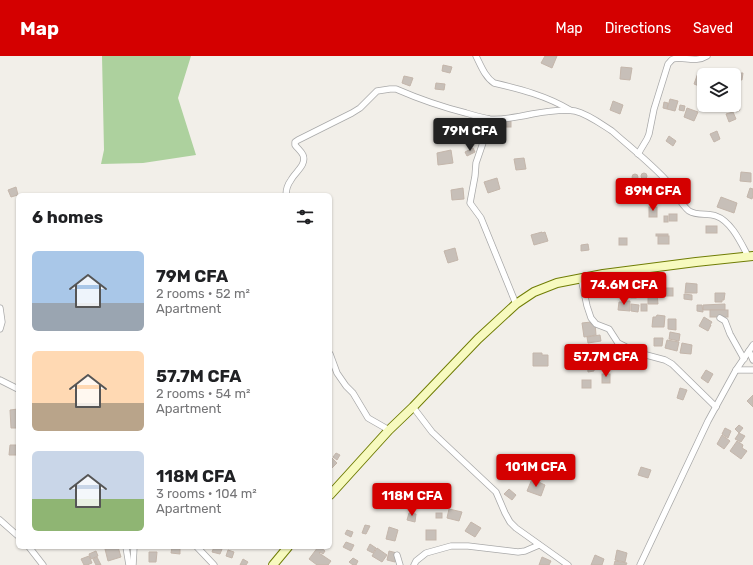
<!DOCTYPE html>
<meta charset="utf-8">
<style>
body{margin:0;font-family:Rubik,sans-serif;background:#f6f6f6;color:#202124;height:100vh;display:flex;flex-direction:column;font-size:15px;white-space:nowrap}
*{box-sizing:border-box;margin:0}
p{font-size:13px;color:#757577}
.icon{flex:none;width:22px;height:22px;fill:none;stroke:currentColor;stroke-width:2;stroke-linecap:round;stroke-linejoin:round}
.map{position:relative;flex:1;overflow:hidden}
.side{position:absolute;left:16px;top:137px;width:316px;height:356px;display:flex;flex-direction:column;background:#fff;border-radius:6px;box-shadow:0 1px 3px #0004}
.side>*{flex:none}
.buttons{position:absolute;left:697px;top:12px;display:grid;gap:8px}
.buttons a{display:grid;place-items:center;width:44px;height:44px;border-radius:6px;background:#fff;box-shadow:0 1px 3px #0004;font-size:20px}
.price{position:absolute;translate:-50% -34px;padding:0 9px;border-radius:4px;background:#d40000;color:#fff;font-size:13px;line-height:26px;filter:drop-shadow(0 1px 2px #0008)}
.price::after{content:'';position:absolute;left:50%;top:24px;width:12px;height:9px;margin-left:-6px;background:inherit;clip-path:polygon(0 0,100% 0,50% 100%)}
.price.selected{background:#222;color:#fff}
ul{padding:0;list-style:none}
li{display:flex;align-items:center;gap:12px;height:100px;padding:0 16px}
li span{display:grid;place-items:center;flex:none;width:112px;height:80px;border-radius:6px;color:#555}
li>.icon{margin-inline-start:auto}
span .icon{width:48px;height:48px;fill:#fffc;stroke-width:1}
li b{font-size:17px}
h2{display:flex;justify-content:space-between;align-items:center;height:48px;padding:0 16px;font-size:17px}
header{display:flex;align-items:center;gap:24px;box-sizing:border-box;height:56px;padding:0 20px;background:#d40000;color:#fff}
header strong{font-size:19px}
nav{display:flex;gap:22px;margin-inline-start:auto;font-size:14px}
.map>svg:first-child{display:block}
.forest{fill:#add19e}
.building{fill:#c7bfb8;stroke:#c4b6ab}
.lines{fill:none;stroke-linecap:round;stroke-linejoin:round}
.street-casing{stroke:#a9a9a9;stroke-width:7}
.secondary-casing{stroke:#707d05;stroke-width:10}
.street{stroke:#fff;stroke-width:5.5}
.secondary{stroke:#f7fabf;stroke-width:8}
</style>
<header>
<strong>Map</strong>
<nav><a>Map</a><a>Directions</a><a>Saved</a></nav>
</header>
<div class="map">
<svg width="753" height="509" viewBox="0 0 753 509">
<rect width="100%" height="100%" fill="#f2efe9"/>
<polygon class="forest" points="102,0 191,0 178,42 196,99 143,107 101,108 104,94"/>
<g class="building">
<polygon points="545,0 557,0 552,12 541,7"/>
<polygon points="443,9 452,11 450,17 442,15"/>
<polygon points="621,11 632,12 630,24 620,23"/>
<polygon points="698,17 705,19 704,19 704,32 694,28"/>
<polygon points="734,17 743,17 742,24 734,23"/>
<polygon points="404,20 413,22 410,30 402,27"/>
<polygon points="436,27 445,28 444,34 435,33"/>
<polygon points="670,43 678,45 675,55 667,53"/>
<polygon points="613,45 623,49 620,58 610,54"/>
<polygon points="664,46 668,47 667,53 663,52"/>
<polygon points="736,48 740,54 736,56 733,50"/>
<polygon points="680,49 685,50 684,55 679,54"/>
<polygon points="687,52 698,56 694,65 684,61"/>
<polygon points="733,56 736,63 729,66 726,58"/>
<rect x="504" y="65" width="7" height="6"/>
<polygon points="717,75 720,83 714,86 710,78"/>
<polygon points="669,80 676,85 673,90 666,85"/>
<polygon points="473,92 475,96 467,100 465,96"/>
<polygon points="451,94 453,107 438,109 437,97"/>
<polygon points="524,102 526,113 516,114 514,103"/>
<polygon points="741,116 751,117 751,126 740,125"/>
<circle cx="644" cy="120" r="3"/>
<circle cx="635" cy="121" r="3"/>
<polygon points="497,122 500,133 488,137 484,126"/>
<polygon points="16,131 18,139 11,141 8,134"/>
<polygon points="463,132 464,143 452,144 451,134"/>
<polygon points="750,132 753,133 753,139 752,143 747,141"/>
<polygon points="721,141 737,147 734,157 717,151"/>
<rect x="649" y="151" width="8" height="10"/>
<rect x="669" y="158" width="8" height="7"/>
<rect x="664" y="160" width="4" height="6"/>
<rect x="706" y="170" width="11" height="7"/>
<polygon points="542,176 542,177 545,176 548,185 534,189 531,179"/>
<rect x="656" y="178" width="12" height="2"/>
<rect x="658" y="180" width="11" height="8"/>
<rect x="619" y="182" width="8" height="7"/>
<polygon points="588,188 589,194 581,195 581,189"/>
<polygon points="455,192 458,204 448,207 444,195"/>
<rect x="646" y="220" width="9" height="9"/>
<rect x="656" y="225" width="5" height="11"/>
<polygon points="686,227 697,228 697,237 685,237"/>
<polygon points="646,230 654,230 655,235 647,235"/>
<rect x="664" y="232" width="9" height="8"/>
<rect x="631" y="236" width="5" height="6"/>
<polygon points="648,237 657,237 658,248 648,248"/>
<polygon points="715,237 725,237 724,244 722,244 722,246 715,246"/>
<polygon points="684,238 692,239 692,244 684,243"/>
<polygon points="623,245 630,245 630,255 618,254 619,246 623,246"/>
<polygon points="631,248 639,249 638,256 631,255"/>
<rect x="641" y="248" width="6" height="7"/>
<polygon points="725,248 725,254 703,254 703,249"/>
<polygon points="697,249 702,249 703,256 697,255"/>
<rect x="710" y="254" width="18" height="7"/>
<polygon points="657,259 665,260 664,271 652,271 653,261 656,261"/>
<polygon points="704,261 712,266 710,269 711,269 708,275 699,270"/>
<polygon points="668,263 676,263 676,274 668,273"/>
<polygon points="591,266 591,268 595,267 596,279 584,281 582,267"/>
<polygon points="670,276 680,278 679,285 669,283"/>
<polygon points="600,279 601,285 588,287 587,281"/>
<polygon points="654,282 663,282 662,290 654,290"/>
<polygon points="667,284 679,286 677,295 665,292"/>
<polygon points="682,287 692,289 691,298 680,297"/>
<polygon points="590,290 590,298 584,298 584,291"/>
<polygon points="533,297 542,297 542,299 548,299 548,310 533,310"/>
<polygon points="604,301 615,301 614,312 604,312"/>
<polygon points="597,305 598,313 594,313 594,315 588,316 587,306"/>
<polygon points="706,314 713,318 708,327 701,322"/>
<rect x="602" y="318" width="8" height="9"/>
<rect x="582" y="324" width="9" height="8"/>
<polygon points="680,332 687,334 683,344 677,342"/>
<polygon points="753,339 753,351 747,345"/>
<polygon points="18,353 18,372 11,372 10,354"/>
<polygon points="739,369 743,372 739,377 735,373"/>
<polygon points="725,372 731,375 728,382 722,378"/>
<polygon points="739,377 745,380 741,386 735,383"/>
<polygon points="722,379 730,385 724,393 717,388"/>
<polygon points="737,385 743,389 742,392 747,395 741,403 730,395"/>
<polygon points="10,389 18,389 17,399 9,399"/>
<polygon points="336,397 340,399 337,404 333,401"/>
<polygon points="332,402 337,407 331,413 330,412 330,404"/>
<polygon points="641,411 651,414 648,422 638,419"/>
<polygon points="532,423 545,429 541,440 527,435"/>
<polygon points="509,433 516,439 512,444 504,438"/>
<polygon points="449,453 462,456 459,465 447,462"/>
<polygon points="409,457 416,458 415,466 407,464"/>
<rect x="436" y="457" width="6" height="5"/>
<polygon points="471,466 481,472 475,481 465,475"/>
<polygon points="365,469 370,470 366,478 362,477"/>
<polygon points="389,471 398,474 395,485 386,483"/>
<polygon points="347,474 353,476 351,481 345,478"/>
<rect x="426" y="474" width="10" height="10"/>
<polygon points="346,486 354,489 351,495 343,491"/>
<polygon points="370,488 376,492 373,497 367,494"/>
<polygon points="113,491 118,491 121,501 108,505 105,493"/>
<polygon points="172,491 180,491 180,498 171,497"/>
<polygon points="214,491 222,493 220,498 212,496"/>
<polygon points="318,491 320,491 325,495 323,498 320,496 319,497 331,505 328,509 317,509 309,503"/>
<polygon points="377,492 387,499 382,506 372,500"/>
<polygon points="228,494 234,496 232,502 226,500"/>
<polygon points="617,494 627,497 625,506 615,504"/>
<polygon points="96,495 98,500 91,503 89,498"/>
<polygon points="389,495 397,497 395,506 387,504"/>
<polygon points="149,496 157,496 156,506 149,506"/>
<polygon points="595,499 604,503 602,509 591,509"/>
<polygon points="89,500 92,507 87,509 84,509 81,503"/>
<polygon points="97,501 101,509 96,509 93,503"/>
<polygon points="542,501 551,505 549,509 539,509"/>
<polygon points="353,502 358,505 356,509 353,509 349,506"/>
<polygon points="243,503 248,506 246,509 240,509"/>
<polygon points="615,505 627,507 626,509 614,509"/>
</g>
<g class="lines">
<defs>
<g id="street">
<path d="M476,0c5,10 9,21 18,27 26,6 53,13 76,27"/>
<polyline points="488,63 487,75 476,107 475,120 470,147 481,162 516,248"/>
<path d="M638,98l9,-15 2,-5 5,-25 14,-45c2,-2 3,-4 5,-5 9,-3 23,4 34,-3"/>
<path d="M286,139c0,-5 2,-11 5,-15 4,-8 16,-15 12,-25 -2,-4 -6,-7 -8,-10v-3l3,-2 54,-27 8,-5 17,-17 13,-2h6c23,10 46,18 70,24 7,2 16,5 24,6 14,1 28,-2 42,-5 11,-2 32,-5 43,-3 13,3 26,13 37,20 18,16 37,31 53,48 9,9 14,24 24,32 8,5 19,2 27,5 15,5 25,27 32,40"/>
<polyline points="581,222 587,250 591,262 596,268 609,273 618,287 626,291 635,296 665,304 672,308 716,351"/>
<polyline points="0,252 2,266 0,273"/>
<polyline points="720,262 725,265 730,278 744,303"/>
<polyline points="749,295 753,304"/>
<polyline points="330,298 337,317 346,330 353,337 368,362 389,374"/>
<polyline points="736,314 753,314"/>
<polyline points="0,324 18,333"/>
<polyline points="413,351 432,376 496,436 505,457 510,466 516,472 568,509"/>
<polyline points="0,464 18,480"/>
<polyline points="29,491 43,509"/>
<polyline points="126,491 129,509"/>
<polyline points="197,491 214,509"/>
<polyline points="397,499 400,509"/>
<polyline points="133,509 134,491"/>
<polyline points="414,509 416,505 426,497 451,490 468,490 518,496 525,495 539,489"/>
<polyline points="640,509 708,365 736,314 753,289"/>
</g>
<g id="secondary">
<polyline points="330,439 389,374 413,351 478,283 516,248 534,236 557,227 603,218 696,206 753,200"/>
<polyline points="273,509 288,491"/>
</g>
</defs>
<use href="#street" class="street-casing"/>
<use href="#secondary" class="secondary-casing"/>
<use href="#street" class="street"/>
<use href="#secondary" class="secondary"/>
</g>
</svg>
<div class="buttons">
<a><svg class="icon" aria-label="layers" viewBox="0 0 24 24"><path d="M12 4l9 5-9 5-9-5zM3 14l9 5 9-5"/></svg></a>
</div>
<b class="price selected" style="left:470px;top:96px">79M CFA</b>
<b class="price" style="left:653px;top:156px">89M CFA</b>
<b class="price" style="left:624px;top:250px">74.6M CFA</b>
<b class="price" style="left:606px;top:322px">57.7M CFA</b>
<b class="price" style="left:536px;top:432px">101M CFA</b>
<b class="price" style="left:412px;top:461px">118M CFA</b>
<section class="side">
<h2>6 homes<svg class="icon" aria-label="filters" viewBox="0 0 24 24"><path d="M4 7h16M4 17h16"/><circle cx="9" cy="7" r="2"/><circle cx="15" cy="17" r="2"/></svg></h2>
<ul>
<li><span style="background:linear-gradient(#a9c7e8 65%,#9aa5b1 0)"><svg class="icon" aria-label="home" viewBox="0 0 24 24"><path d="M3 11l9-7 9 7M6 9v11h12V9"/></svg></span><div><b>79M CFA</b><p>2 rooms · 52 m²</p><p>Apartment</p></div></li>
<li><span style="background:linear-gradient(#ffd9b3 65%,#b9a48a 0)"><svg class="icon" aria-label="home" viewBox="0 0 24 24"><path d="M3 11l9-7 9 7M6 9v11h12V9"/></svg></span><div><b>57.7M CFA</b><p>2 rooms · 54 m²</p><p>Apartment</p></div></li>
<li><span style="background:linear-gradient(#c9d6e8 60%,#8fb573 0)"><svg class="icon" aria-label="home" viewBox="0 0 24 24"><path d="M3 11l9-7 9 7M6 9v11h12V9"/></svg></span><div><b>118M CFA</b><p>3 rooms · 104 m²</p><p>Apartment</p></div></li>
</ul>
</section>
</div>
